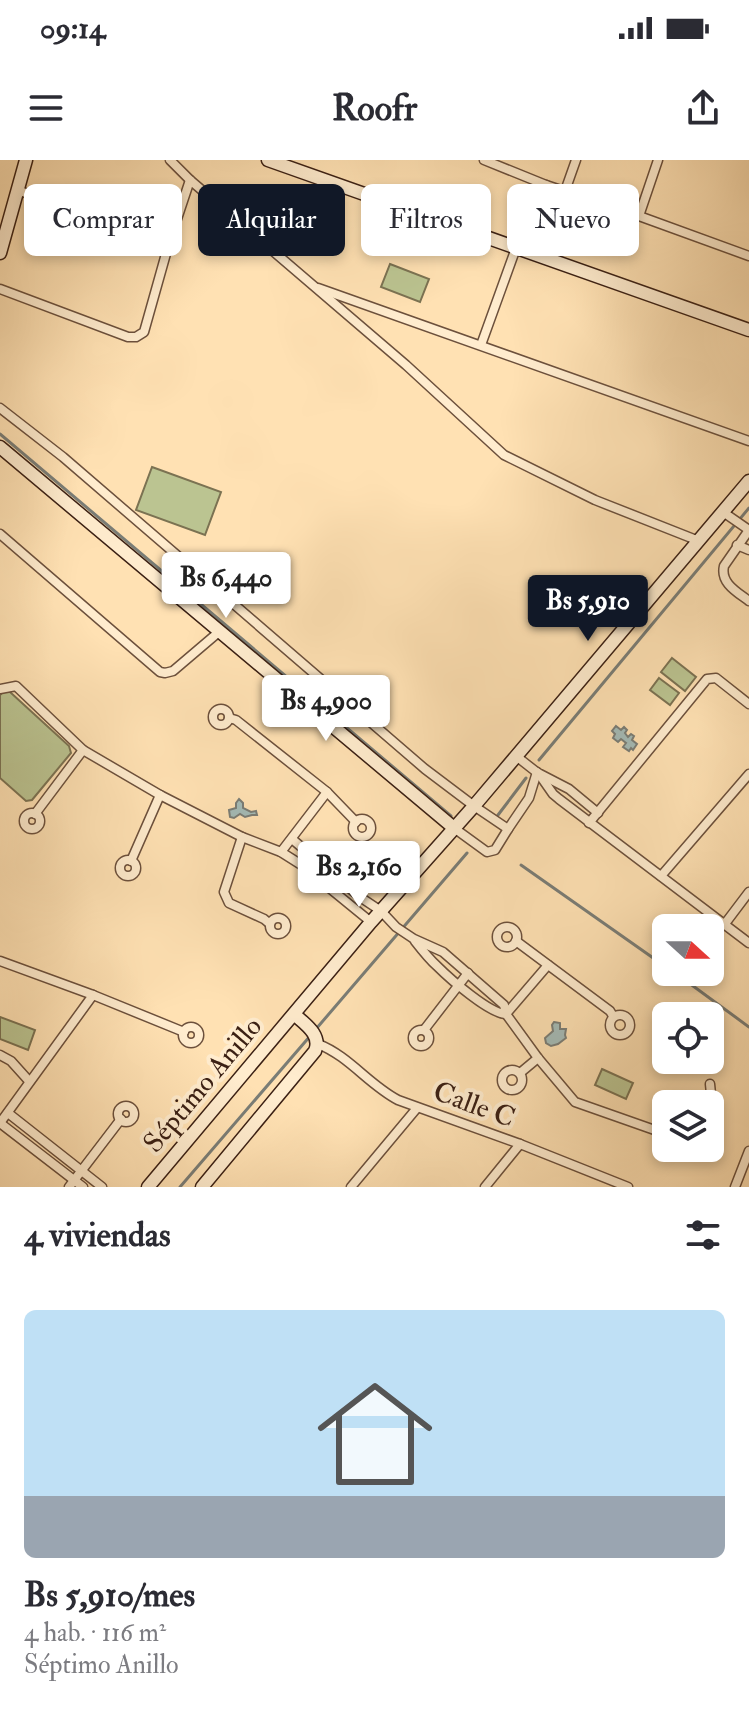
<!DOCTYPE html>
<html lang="es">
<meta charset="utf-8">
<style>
body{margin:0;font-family:"IM FELL Double Pica",serif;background:#f7f7f7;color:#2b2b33;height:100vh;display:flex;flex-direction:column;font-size:30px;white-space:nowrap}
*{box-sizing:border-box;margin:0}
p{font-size:26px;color:#7c7c81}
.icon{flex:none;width:44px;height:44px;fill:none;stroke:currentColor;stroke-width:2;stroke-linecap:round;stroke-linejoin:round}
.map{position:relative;height:1027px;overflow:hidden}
.sheet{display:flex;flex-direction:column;background:#fff;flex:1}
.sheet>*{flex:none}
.hud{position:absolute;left:24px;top:24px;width:702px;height:72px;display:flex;gap:16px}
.needle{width:52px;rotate:111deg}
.fabs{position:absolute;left:652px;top:754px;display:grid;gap:16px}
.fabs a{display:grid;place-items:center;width:72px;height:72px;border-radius:12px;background:#fff;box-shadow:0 4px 12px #0003;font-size:40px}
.price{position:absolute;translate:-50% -68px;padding:0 18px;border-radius:8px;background:#fff;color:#222;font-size:26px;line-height:52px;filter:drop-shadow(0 2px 4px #0008)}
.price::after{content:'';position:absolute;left:50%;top:48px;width:24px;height:18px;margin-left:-12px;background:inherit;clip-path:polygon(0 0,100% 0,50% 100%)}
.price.selected{background:#111827;color:#fff}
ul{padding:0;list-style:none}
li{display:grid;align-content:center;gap:16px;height:424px;padding:0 24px}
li+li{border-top:2px solid #e1e1e2}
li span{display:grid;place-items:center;height:248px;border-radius:12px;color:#555}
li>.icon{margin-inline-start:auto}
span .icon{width:144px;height:144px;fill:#fffc;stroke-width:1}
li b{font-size:34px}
h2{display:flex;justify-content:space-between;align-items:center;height:96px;padding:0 24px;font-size:34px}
.pill{padding:0 28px;border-radius:12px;background:#fff;box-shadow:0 4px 12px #0003;font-size:28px;line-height:72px}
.pill.selected{background:#111827;color:#fff}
.status{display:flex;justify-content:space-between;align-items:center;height:56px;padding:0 40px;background:#fff;direction:ltr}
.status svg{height:22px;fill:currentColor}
header{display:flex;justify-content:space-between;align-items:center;height:104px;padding:0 24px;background:#fff;font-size:36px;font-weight:700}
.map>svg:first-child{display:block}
.green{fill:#bbc491;stroke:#7b7252;stroke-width:2}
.water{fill:#a4bbb7;stroke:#7a7d76;stroke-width:2}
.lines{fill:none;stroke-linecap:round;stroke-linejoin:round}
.stream{stroke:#7a7d76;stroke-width:3}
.street-casing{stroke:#6c503c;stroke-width:11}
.secondary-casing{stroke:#3b2014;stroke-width:15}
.street{stroke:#ffecce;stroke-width:8}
.secondary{stroke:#ffecce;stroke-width:12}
.labels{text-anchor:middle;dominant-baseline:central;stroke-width:8;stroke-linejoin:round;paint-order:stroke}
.street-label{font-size:28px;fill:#3b2014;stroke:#ffecce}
</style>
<div class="status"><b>09:14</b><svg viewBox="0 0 49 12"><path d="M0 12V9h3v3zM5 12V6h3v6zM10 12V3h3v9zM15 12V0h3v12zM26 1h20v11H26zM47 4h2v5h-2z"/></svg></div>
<header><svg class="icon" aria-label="menu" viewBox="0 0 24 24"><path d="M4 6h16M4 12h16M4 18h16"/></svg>Roofr<svg class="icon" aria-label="share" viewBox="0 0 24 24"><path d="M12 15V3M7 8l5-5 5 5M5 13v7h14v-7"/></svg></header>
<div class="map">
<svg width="749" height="1027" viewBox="0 0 749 1027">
<rect width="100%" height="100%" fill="#ffe1b3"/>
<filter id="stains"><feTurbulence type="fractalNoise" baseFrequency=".0025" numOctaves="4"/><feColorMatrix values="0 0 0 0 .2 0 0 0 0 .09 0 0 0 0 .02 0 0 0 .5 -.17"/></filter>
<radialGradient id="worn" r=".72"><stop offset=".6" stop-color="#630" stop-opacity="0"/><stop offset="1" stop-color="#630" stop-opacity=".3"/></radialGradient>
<g class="green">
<polygon points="390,104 429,119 420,142 381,127"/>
<polygon points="152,307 221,332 205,375 136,350"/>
<polygon points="672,498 696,517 685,531 661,512"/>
<polygon points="659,518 679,533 670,545 650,530"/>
<polygon points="3,532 10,532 69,586 71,593 32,640 26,641 0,618 0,535"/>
<polygon points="0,857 35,870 28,890 0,879"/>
<polygon points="602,909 633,923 626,939 595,925"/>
</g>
<g class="water">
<polygon points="616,566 621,570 624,567 627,570 625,573 628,577 631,574 634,576 632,580 637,584 633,590 631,588 629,591 623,587 626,583 621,579 618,582 613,578 615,574 612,571"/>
<polygon points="239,639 243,643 243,648 251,652 256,651 257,655 252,655 245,657 240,654 234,658 230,657 229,650 236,648 236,643"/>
<polygon points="554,862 560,863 560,869 566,869 565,875 566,878 558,884 551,886 546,883 545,878 553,871 552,865"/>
</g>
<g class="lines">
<g class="stream">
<polyline points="0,274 451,656"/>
<polyline points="539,600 749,348"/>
<polyline points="498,655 526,618"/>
<polyline points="521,705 666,807"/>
<polyline points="674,812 749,867"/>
<polyline points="316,869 467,693"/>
<polyline points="180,1027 311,875"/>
</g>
<defs>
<g id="street">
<polyline points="170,0 190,20 406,205 504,295 595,340 699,381"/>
<polyline points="484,0 546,25 639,56 749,96"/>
<polyline points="17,30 169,83"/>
<polyline points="565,31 576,0"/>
<polyline points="639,56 658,0"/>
<polyline points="523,90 546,25"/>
<polyline points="318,128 749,281"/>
<polyline points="0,129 128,177 136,177 144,172 169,83 190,20"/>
<polyline points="481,185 516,88"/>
<polyline points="0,248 63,297 425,609 474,646 508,669 529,638 537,612"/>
<polyline points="723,352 749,370"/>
<path d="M749,370l-25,36c-4,17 13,26 25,35"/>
<polyline points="0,374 160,512 165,513 173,511 220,471"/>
<polyline points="737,385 749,390"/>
<polyline points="0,529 16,526 83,590 160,635 242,677 281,692 300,704 371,762"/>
<circle cx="221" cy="557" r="8"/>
<polyline points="229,558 236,560 327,632 356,662"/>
<polyline points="516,596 539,614 553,634 559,639 749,783"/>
<polyline points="540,614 569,629 598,653"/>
<circle cx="32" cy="661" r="8"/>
<polyline points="35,654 83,590"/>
<circle cx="362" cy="668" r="9"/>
<polyline points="589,663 707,519 716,518 749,544"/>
<polyline points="454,668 487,692 495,690 508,669"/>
<polyline points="242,677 224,732 229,743 264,759 270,764"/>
<polyline points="292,679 360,737 381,751 396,767 414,779 443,792 504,845 506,854 538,898 575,942 666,974"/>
<polyline points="281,692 327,632"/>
<circle cx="128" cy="708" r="8"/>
<polyline points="131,701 160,635"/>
<polyline points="661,716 749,614"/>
<circle cx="278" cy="766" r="8"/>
<polyline points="724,765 749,732"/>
<circle cx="507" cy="777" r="10"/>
<path d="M415,781c7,9 14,18 22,25 13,13 53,48 69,48"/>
<polyline points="516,781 610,851 613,856"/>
<polyline points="0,801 93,835 184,872"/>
<polyline points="506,854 548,805"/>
<circle cx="620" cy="865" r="10"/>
<circle cx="191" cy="875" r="8"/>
<circle cx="421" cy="878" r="8"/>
<polyline points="424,870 468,813"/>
<path d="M318,884c31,12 51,41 80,56l122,44 108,43"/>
<polyline points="0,895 11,901 29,921"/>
<circle cx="512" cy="920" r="10"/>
<polyline points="520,913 538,898"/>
<polyline points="708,944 711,934 710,924"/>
<circle cx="126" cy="954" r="8"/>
<polyline points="8,953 102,1027"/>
<polyline points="0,963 93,835"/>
<polyline points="0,963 83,1027"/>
<polyline points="69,1027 121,959"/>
<polyline points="351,1027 417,948"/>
<polyline points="485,1027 520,984"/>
<polyline points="735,1027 749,991"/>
</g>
<g id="secondary">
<polyline points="268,0 749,170"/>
<polyline points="0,93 26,0"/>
<polyline points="0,287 454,668"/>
<polyline points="148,1027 371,762 474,646 749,321"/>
<path d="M202,1027l113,-136c7,-16 -10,-27 -20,-36"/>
</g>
</defs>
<use href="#street" class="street-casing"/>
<use href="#secondary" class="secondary-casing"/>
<use href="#street" class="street"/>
<use href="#secondary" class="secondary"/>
</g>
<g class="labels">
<g class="street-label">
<text transform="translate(203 925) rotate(-50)">Séptimo Anillo</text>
<text transform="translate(474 945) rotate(20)">Calle C</text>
</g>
</g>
<rect width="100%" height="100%" filter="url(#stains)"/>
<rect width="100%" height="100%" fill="url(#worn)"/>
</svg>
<div class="fabs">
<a><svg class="needle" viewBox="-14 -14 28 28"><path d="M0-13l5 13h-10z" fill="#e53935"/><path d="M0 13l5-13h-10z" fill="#7c7c81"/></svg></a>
<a><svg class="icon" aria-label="locate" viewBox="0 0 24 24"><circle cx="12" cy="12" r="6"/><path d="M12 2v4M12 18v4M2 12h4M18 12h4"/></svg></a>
<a><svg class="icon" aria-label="layers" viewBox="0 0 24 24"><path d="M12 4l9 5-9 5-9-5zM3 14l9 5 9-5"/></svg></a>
</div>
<b class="price" style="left:226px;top:460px">Bs 6,440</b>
<b class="price selected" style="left:588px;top:483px">Bs 5,910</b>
<b class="price" style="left:326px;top:583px">Bs 4,900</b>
<b class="price" style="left:359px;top:749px">Bs 2,160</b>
<div class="hud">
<a class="pill">Comprar</a>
<a class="pill selected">Alquilar</a>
<a class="pill">Filtros</a>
<a class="pill">Nuevo</a>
</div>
</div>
<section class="sheet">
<h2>4 viviendas<svg class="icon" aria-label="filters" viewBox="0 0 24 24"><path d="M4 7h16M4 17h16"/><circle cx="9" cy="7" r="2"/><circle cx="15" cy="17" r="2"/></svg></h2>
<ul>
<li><span style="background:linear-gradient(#bfe0f5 75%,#9aa5b1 0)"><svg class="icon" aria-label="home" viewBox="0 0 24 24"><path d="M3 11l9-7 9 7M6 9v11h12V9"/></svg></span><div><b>Bs 5,910/mes</b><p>4 hab. · 116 m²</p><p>Séptimo Anillo</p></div></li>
</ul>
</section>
